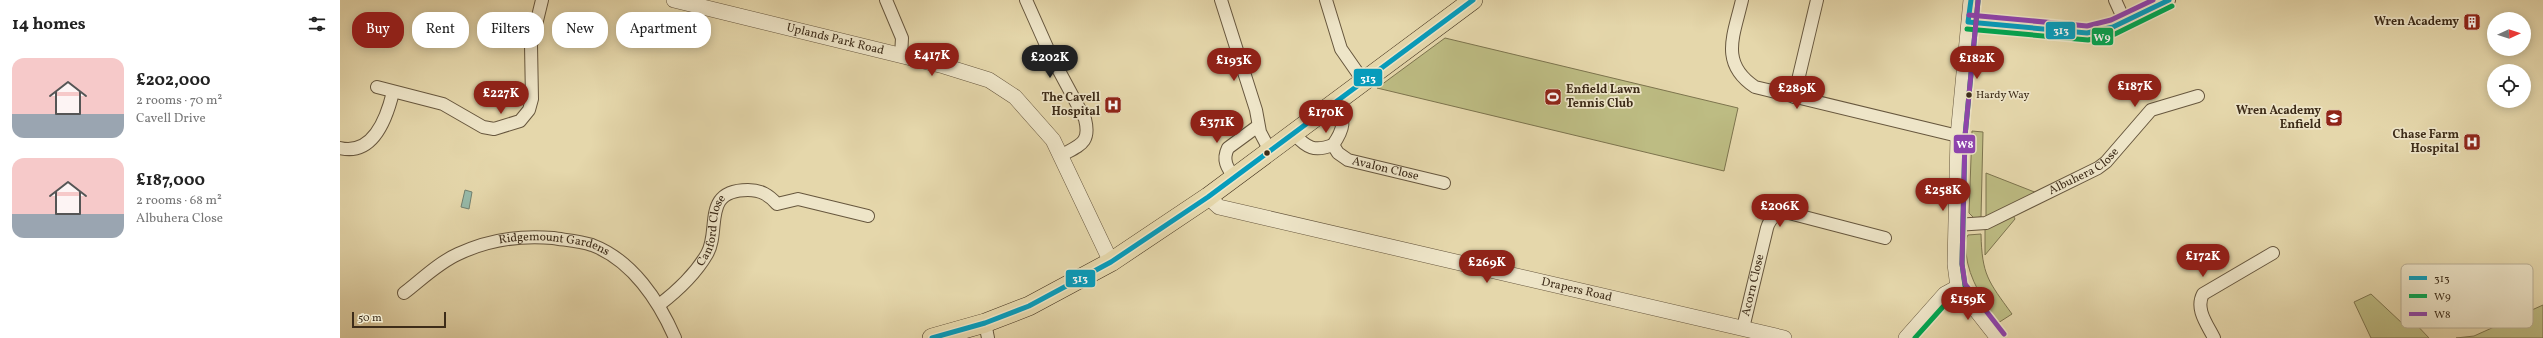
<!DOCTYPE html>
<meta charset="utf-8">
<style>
body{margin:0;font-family:Vollkorn,serif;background:#f2f2f2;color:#222;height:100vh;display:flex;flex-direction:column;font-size:15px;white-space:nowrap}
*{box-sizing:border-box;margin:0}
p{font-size:13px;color:#767676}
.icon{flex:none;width:22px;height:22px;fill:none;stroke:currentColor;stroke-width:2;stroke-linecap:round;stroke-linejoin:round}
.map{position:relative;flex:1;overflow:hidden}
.side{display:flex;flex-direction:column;background:#fff;width:340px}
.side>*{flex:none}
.top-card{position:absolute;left:12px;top:12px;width:380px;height:36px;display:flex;gap:8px}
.needle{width:26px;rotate:87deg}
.tools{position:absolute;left:2147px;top:12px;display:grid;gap:8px}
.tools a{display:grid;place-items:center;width:44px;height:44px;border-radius:50%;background:#fff;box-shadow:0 2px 10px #0003;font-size:20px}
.scale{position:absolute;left:12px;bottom:10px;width:94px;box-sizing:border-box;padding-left:4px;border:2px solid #3d2c19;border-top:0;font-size:11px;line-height:14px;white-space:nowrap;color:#3d2c19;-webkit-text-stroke:3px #eee5c8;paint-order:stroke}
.price{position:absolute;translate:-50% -34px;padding:0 9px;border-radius:14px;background:#8f2418;color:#fff;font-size:13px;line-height:26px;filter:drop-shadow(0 1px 2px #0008)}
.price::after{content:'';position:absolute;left:50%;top:24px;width:12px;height:9px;margin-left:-6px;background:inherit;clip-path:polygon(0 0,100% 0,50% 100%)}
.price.selected{background:#222;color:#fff}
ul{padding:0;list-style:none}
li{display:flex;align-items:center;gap:12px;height:100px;padding:0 12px}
li span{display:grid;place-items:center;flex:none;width:112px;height:80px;border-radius:12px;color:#555}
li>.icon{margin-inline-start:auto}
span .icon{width:48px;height:48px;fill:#fffc;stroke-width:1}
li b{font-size:17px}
h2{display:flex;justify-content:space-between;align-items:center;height:48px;padding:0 12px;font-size:17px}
.tag{padding:0 14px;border-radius:16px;background:#fff;box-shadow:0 2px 10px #0003;font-size:14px;line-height:36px}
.tag.selected{background:#8f2418;color:#fff}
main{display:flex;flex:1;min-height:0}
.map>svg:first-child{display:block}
.green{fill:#bdbc83;stroke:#7d744e}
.water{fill:#96baaa;stroke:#728170}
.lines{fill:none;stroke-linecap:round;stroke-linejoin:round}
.minor-casing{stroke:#67573e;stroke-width:14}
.tertiary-casing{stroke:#67573e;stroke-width:16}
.primary-casing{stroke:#3d2c19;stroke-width:20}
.minor{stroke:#eee5c8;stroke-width:12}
.tertiary{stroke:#eee5c8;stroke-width:15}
.primary{stroke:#e5d7ab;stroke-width:19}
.bus-1-casing{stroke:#eee5c8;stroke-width:8}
.bus-2-casing{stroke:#eee5c8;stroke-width:8}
.bus-3-casing{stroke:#eee5c8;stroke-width:8}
.bus-1{stroke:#069cbc;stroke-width:5}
.bus-2{stroke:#00a651;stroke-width:5}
.bus-3{stroke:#8e44ad;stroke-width:5}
.bus-dot{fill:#3d2c19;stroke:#eee5c8;stroke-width:1.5}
.labels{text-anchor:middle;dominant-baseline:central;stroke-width:3.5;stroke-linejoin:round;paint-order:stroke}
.bus-label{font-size:11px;fill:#3d2c19;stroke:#eee5c8;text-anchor:start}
.poi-label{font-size:12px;font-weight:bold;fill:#3d2c19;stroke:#eee5c8;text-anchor:end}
.street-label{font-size:12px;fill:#3d2c19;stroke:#eee5c8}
.key{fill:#eee5c8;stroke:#b9ae94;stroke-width:1}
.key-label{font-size:11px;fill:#3d2c19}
.line-badge{stroke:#eee5c8;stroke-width:1.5}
.badge-label{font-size:11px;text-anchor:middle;font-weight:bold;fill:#fff}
</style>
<main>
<section class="side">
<h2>14 homes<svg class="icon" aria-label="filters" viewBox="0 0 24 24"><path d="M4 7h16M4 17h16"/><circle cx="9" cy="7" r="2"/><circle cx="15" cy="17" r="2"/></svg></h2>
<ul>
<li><span style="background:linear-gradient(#f6c9c9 70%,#9aa5b1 0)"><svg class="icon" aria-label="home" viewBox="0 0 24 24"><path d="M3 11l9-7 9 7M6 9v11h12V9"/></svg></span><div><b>£202,000</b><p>2 rooms · 70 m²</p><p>Cavell Drive</p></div></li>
<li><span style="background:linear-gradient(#f6c9c9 70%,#9aa5b1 0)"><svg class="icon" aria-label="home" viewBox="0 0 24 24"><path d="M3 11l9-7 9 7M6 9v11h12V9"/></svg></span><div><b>£187,000</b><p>2 rooms · 68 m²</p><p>Albuhera Close</p></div></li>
</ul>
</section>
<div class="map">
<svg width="2203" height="338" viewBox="0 0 2203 338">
<rect width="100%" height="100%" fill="#e5d7ab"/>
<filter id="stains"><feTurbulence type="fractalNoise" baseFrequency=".005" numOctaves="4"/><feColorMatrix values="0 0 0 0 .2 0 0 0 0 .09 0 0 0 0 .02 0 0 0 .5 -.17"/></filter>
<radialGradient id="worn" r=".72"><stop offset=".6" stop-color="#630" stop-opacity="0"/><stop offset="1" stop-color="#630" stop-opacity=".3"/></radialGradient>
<g class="green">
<polygon points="1105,38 1398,108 1384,171 1037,88"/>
<polygon points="1632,131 1643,132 1641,217 1634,218 1629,213"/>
<polygon points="1646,173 1697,193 1646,220"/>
<polygon points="1673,215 1675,219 1645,255 1645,229"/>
<path d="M1641,234c1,41 7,47 31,80l-14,9c-14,-23 -29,-42 -32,-70 0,-6 -2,-12 2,-18z"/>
<polygon points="2031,294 2063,324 2072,320 2089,338 2031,338 2014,302"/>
<polygon points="2203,305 2203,338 2116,338 2134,336"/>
</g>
<polygon class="water" points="125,190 132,192 129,209 121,207"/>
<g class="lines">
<defs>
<g id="minor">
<polyline points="546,0 562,38 561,56"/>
<path d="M686,0l24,54 35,65c6,24 -5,26 -23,36"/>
<polyline points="881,0 916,110 920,132 930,151"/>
<polyline points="986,0 1001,49 1024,82"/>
<path d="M1402,0c-8,35 -23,63 13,87l203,49"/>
<polyline points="1775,0 1785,22"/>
<polyline points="1628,22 1747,33 1773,27 1829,0"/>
<polyline points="37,87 103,104 143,127 154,129 180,121 189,110 192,99 191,45 202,0"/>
<polyline points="1454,97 1477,0"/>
<path d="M954,134c13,14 20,18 39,11 11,-16 13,-25 3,-42"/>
<path id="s1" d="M993,145l5,8 10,7 96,23"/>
<path d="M0,148c34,8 47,-31 53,-56"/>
<path d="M895,178c-8,-10 -13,-18 -7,-30l30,-22"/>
<path id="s2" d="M1616,225l30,-2 112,-55 8,-6 45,-52 47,-14"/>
<path id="s3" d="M64,293c17,-13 34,-30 54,-39 30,-14 62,-19 95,-16 12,2 27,3 39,7 40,15 67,56 83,93"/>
<path id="s4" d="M319,305c17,-13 37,-32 48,-51 14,-24 -6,-64 41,-64 13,0 21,5 29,14l21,-5 70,17"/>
<polyline points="645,323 648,338"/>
<path id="s5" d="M1403,328l24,-100c3,-10 11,-17 22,-15l96,25"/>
<path d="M1874,338c-7,-14 -19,-29 -11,-44l70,-41"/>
</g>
<g id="tertiary">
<path id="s6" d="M334,0l270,66 45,14 26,17 38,43 58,122"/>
<polyline points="1631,0 1618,136 1615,264 1618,287 1658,338"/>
<path id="s7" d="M868,197l11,10 565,131"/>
<polyline points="1566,338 1605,294 1618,287"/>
</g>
<polyline id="primary" points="592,338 645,323 689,306 771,262 868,197 1133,0"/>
</defs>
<use href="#minor" class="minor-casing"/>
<use href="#tertiary" class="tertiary-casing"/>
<use href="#primary" class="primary-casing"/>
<use href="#minor" class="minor"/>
<use href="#tertiary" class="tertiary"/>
<use href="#primary" class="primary"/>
<defs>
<g id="bus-1">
<polyline points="1631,0 1628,22 1747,33 1773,27 1829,0"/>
<polyline points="592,338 645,323 689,306 771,262 868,197 1133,0"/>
</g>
<g id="bus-2">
<polyline points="1627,29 1748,40 1775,34 1832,6"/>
<polyline points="1625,286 1622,264 1625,136 1638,1"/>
<polyline points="1575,338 1609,300 1621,293"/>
</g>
<g id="bus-3">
<polyline points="1638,1 1625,136 1622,264 1625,284 1664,334"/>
<polyline points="1629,15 1747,26 1771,20 1813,0"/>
</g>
</defs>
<use href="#bus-1" class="bus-1-casing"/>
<use href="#bus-2" class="bus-2-casing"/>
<use href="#bus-3" class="bus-3-casing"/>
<use href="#bus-1" class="bus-1"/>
<use href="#bus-2" class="bus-2"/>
<use href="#bus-3" class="bus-3"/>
</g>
<defs>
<symbol id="building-square" viewBox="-11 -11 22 22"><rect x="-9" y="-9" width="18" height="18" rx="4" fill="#8f2418" stroke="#eee5c8"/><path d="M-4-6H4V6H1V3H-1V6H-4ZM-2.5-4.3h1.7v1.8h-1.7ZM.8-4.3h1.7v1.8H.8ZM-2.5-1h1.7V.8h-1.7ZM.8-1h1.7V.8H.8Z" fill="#fff"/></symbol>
<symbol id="stadium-square" viewBox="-11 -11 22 22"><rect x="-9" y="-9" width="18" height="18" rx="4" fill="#8f2418" stroke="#eee5c8"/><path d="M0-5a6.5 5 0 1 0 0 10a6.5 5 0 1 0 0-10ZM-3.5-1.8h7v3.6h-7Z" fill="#fff"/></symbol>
<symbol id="hospital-square" viewBox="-11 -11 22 22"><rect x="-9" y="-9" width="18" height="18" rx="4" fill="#8f2418" stroke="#eee5c8"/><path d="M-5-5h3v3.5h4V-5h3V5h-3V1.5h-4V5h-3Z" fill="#fff"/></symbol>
<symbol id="school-square" viewBox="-11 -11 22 22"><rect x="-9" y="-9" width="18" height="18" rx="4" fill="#8f2418" stroke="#eee5c8"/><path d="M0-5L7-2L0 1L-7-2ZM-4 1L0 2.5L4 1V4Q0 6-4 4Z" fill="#fff"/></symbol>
</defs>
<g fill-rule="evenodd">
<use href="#building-square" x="2122" y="12" width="20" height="20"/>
<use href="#stadium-square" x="1203" y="87" width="20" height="20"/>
<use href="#hospital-square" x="763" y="95" width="20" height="20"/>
<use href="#school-square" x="1984" y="108" width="20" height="20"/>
<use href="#hospital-square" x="2122" y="132" width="20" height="20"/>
</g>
<g class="bus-dot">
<circle cx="1629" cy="95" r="3.5"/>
<circle cx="927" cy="153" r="3.5"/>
</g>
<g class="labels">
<g class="bus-label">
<text x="1636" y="95">Hardy Way</text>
</g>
<g class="poi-label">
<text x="2119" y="22">Wren Academy</text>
<text x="1226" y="90" text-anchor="start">Enfield Lawn<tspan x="1226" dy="14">Tennis Club</tspan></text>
<text x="760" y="98">The Cavell<tspan x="760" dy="14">Hospital</tspan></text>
<text x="1981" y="111">Wren Academy<tspan x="1981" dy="14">Enfield</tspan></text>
<text x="2119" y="135">Chase Farm<tspan x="2119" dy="14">Hospital</tspan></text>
</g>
<g class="street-label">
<text stroke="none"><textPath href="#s6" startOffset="166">Uplands Park Road</textPath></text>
<text stroke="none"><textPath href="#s1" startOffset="60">Avalon Close</textPath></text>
<text stroke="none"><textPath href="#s2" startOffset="141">Albuhera Close</textPath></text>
<text stroke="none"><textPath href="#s4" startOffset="94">Canford Close</textPath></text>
<text stroke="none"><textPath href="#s3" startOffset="166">Ridgemount Gardens</textPath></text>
<text stroke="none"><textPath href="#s5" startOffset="44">Acorn Close</textPath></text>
<text stroke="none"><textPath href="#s7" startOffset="382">Drapers Road</textPath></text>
</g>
</g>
<rect x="2061" y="264" width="132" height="64" rx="6" class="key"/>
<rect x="2069" y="276" width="18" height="4" fill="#069cbc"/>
<rect x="2069" y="294" width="18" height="4" fill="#00a651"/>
<rect x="2069" y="312" width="18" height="4" fill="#8e44ad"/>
<g class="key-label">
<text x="2094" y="282">313</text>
<text x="2094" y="300">W9</text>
<text x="2094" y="318">W8</text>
</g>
<g class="line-badge">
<rect x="1705" y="21" width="31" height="19" rx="4" fill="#069cbc"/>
<rect x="1751" y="27" width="23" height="19" rx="4" fill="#00a651"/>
<rect x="1013" y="68" width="30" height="19" rx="4" fill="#069cbc"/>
<rect x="1613" y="134" width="23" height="20" rx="4" fill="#8e44ad"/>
<rect x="725" y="269" width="31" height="19" rx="4" fill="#069cbc"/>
</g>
<g class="badge-label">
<text x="1721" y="34">313</text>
<text x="1762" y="41">W9</text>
<text x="1028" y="82">313</text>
<text x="1625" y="148">W8</text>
<text x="740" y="282">313</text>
</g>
<rect width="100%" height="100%" filter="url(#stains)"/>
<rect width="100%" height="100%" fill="url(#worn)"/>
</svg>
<div class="tools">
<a><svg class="needle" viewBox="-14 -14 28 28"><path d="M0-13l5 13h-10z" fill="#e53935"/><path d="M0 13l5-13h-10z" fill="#767676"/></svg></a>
<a><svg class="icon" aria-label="locate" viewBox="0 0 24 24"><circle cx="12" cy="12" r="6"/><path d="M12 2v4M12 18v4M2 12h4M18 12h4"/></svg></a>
</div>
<div class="scale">50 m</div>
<b class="price" style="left:592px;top:77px">£417K</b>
<b class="price selected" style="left:710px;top:79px">£202K</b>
<b class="price" style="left:1637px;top:80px">£182K</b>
<b class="price" style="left:894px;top:82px">£193K</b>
<b class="price" style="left:1795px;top:108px">£187K</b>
<b class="price" style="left:1457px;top:110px">£289K</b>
<b class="price" style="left:161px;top:115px">£227K</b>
<b class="price" style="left:986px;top:134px">£170K</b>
<b class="price" style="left:877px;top:144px">£371K</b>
<b class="price" style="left:1603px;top:212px">£258K</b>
<b class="price" style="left:1440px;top:228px">£206K</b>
<b class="price" style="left:1863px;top:278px">£172K</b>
<b class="price" style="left:1147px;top:284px">£269K</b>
<b class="price" style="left:1628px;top:321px">£159K</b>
<div class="top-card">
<a class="tag selected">Buy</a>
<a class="tag">Rent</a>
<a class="tag">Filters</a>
<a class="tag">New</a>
<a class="tag">Apartment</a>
</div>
</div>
</main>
